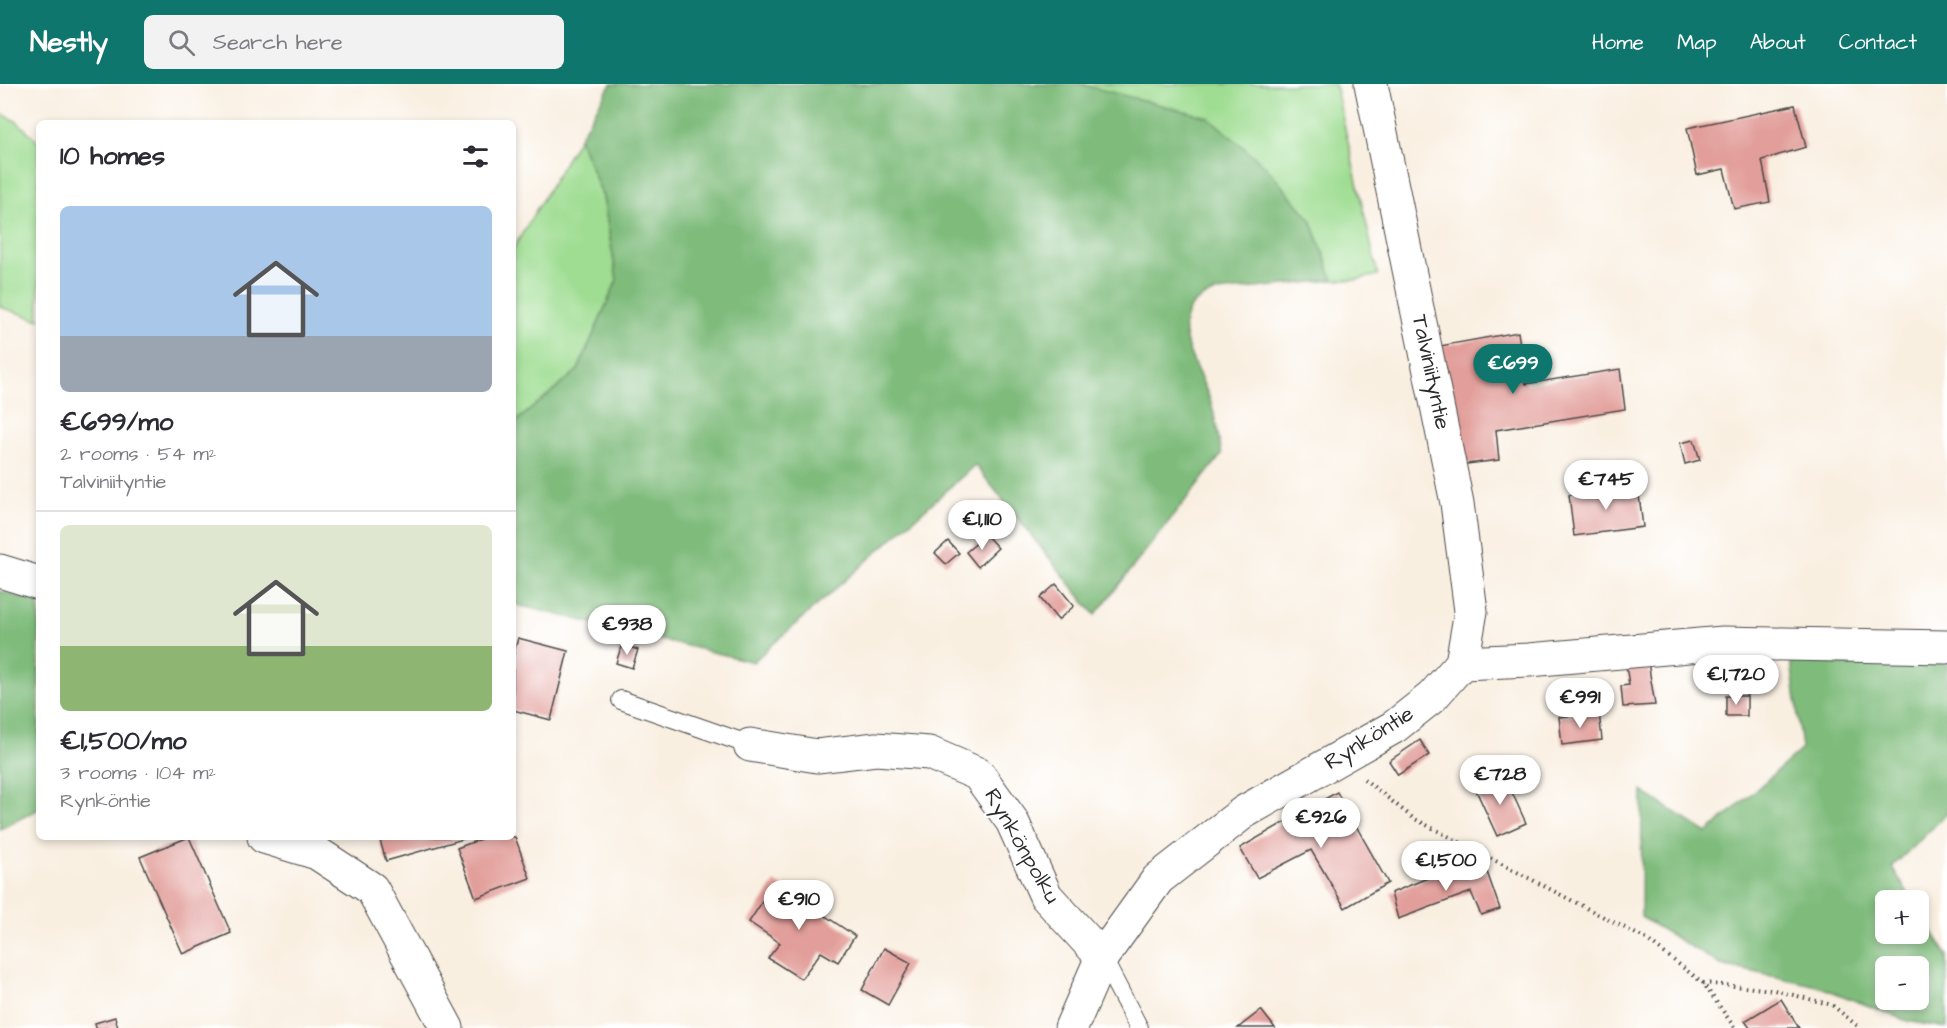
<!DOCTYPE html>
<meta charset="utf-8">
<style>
body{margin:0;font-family:"Architects Daughter",sans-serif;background:#f2f2f3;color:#2b2b33;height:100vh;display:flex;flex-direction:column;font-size:22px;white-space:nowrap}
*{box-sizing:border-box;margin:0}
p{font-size:20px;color:#7c7c81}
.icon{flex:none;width:33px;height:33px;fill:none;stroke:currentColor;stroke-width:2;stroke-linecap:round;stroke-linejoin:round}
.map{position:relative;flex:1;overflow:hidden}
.side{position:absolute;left:36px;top:36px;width:480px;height:720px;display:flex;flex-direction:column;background:#fff;border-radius:9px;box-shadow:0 3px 9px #0003}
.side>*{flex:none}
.buttons{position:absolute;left:1875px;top:806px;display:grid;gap:12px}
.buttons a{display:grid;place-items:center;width:54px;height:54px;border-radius:9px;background:#fff;box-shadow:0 3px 9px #0003;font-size:30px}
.price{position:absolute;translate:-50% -51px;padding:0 14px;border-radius:21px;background:#fff;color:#222;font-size:20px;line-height:39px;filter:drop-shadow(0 2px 3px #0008)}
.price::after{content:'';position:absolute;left:50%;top:36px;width:18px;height:14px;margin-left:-9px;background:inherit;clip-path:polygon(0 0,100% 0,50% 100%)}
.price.active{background:#0f766e;color:#fff}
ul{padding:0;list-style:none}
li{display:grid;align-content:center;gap:12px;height:318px;padding:0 24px}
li+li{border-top:2px solid #e1e1e2}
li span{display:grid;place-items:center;height:186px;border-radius:9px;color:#555}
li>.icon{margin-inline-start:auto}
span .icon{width:108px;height:108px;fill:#fffc;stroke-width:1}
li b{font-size:26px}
h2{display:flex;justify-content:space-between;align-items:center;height:72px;padding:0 24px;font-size:26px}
header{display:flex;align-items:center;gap:36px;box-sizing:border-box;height:84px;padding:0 30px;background:#0f766e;color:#fff}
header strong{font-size:28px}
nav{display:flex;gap:33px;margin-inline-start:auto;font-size:21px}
.search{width:420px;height:54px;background:#f2f2f3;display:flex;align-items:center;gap:15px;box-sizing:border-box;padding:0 21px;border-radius:9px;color:#7c7c81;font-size:22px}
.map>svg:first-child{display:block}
.green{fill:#9fdd92;stroke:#65845e;stroke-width:1.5}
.forest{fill:#7fbc7c;stroke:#557454;stroke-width:1.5;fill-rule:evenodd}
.building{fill:#e29e9a}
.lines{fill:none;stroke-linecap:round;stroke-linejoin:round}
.service-casing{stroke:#4a4846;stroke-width:20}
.minor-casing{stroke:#4a4846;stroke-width:35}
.path{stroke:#4a4846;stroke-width:4;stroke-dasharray:1.5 4.5;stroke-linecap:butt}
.service{stroke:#fff;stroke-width:18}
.minor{stroke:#fff;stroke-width:33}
.labels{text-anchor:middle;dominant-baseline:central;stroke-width:4.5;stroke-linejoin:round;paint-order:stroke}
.street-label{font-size:22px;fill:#2b2b2b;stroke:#fff}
</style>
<header>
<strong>Nestly</strong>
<div class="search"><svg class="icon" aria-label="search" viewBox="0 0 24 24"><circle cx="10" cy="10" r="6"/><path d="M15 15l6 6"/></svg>Search here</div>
<nav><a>Home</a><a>Map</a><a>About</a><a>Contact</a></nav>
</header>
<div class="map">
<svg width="1947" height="944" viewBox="0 0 1947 944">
<rect width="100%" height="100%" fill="#fff"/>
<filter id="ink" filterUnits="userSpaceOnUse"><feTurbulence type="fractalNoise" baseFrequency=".0167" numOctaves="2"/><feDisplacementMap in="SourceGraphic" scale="12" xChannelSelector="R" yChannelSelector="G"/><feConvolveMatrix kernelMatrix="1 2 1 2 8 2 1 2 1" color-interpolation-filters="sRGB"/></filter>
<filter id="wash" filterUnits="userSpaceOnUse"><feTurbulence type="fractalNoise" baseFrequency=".008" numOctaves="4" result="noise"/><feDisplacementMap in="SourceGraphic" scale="24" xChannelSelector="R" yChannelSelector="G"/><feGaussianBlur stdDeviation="1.35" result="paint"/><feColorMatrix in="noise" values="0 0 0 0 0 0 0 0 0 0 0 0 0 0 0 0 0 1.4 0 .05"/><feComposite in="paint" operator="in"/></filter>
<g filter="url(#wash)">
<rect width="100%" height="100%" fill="#f9efe1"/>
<g class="green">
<polygon points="1079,0 1335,0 1378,191 1356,196 1333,196 1311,136"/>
<polygon points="0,29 18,38 39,59 39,236 0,223"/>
<polygon points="579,54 603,113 617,196 578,286 513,340 513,165"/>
</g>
<g class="forest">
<path d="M611,0h468l129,33 57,49 46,54 22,60 -116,12c-61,17 -20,71 -7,108 6,17 8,37 12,54l-127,161 -120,-150 -222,197 -240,-58v-180l65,-54 39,-90 -14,-83 -24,-59z"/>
<polygon points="0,507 39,519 39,725 0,745"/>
<path d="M1791,577l156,3v150l-55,53 20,33h-26v33h32l1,-23 28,45v73l-40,-7 -89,-35 -97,-21 -80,-48 1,-126 65,42 95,-84zM1886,882h32v33h-32z"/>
</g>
<g id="blocks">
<g class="building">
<polygon points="1795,21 1806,63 1762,76 1770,118 1734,125 1724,85 1697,91 1687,44"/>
<polygon points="1518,248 1526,300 1620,285 1625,325 1496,346 1499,376 1459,381 1440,262"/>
<polygon points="1694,356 1700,376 1685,380 1680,359"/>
<polygon points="1638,403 1643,443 1574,452 1569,411"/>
<polygon points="986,451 998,464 978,483 966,468"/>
<polygon points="948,457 959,469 946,480 935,469"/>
<polygon points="1056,500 1074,522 1058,536 1040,514"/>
<polygon points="518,554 568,567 551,636 513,626 513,573"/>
<polygon points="622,560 638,566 632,584 616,579"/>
<polygon points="1647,572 1655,621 1623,623 1621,602 1629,601 1625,574"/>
<rect x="1726" y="612" width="21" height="20"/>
<polygon points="1599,628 1602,656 1562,661 1559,633"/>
<polygon points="1420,656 1429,671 1398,691 1389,677"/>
<polygon points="1504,691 1526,739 1497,752 1475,704"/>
<polygon points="1337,708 1388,799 1345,824 1311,766 1257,794 1240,764"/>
<polygon points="189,753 231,849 183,870 140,773"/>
<polygon points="379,753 467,753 467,754 386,777"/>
<polygon points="486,753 515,753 530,794 476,814 457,764"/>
<polygon points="1462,780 1468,794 1487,788 1500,825 1481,831 1471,808 1398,835 1391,809"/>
<polygon points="775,798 855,852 838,878 821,868 801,895 768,874 780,859 749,838"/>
<polygon points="884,864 911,879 888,921 862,906"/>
<polygon points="1781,915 1799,944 1750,944 1745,937"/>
<polygon points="1261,926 1275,944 1238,944"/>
<polygon points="115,933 118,944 96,944 95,939"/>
</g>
</g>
</g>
<g filter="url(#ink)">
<use href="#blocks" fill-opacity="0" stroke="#4a4846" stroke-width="1.5"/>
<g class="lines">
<defs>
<g id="service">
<polyline points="621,616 750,661"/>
<polyline points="1102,873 1139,944"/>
</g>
<g id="minor">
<polyline points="1371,0 1457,419 1471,527 1462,579"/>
<polyline points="0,487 39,499"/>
<polyline points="750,661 817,672 876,665 929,669 978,690 1012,737 1046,812 1102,873"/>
<polyline points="264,753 317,769 372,805 447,944"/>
<polyline points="1071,944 1102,873 1158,795 1244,728 1394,643 1432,613 1462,579 1529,576 1723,559 1947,563"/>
</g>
</defs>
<use href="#service" class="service-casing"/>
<use href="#minor" class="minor-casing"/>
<g class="path">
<polyline points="1364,695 1413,734 1646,855 1703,899 1735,944"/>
<polyline points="1703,899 1774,906 1832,921 1860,944"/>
</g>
<use href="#service" class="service"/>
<use href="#minor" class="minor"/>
</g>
</g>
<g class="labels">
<g class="street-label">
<text transform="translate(1431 288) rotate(78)">Talviniityntie</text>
<text transform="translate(1369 654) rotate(-32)">Rynköntie</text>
<text transform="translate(1022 762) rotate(60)">Rynkönpolku</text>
</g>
</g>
</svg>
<div class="buttons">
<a>+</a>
<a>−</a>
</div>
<b class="price active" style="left:1513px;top:311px">€699</b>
<b class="price" style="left:1606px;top:427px">€745</b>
<b class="price" style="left:982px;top:467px">€1,110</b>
<b class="price" style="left:627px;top:572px">€938</b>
<b class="price" style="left:1736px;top:622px">€1,720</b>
<b class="price" style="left:1580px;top:645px">€991</b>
<b class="price" style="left:1500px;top:722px">€728</b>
<b class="price" style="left:1321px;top:765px">€926</b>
<b class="price" style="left:1446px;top:808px">€1,500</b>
<b class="price" style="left:799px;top:847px">€910</b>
<section class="side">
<h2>10 homes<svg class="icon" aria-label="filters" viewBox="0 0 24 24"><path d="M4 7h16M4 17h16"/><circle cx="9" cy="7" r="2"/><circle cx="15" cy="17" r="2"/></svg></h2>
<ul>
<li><span style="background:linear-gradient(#a9c7e8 70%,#9aa5b1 0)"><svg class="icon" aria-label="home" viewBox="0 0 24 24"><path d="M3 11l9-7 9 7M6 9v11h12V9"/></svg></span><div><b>€699/mo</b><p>2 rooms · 54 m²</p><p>Talviniityntie</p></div></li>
<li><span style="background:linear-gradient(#dfe7d0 65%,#8fb573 0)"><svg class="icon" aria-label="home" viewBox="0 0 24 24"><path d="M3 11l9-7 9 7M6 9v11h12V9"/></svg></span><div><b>€1,500/mo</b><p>3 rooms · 104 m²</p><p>Rynköntie</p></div></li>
</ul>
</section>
</div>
